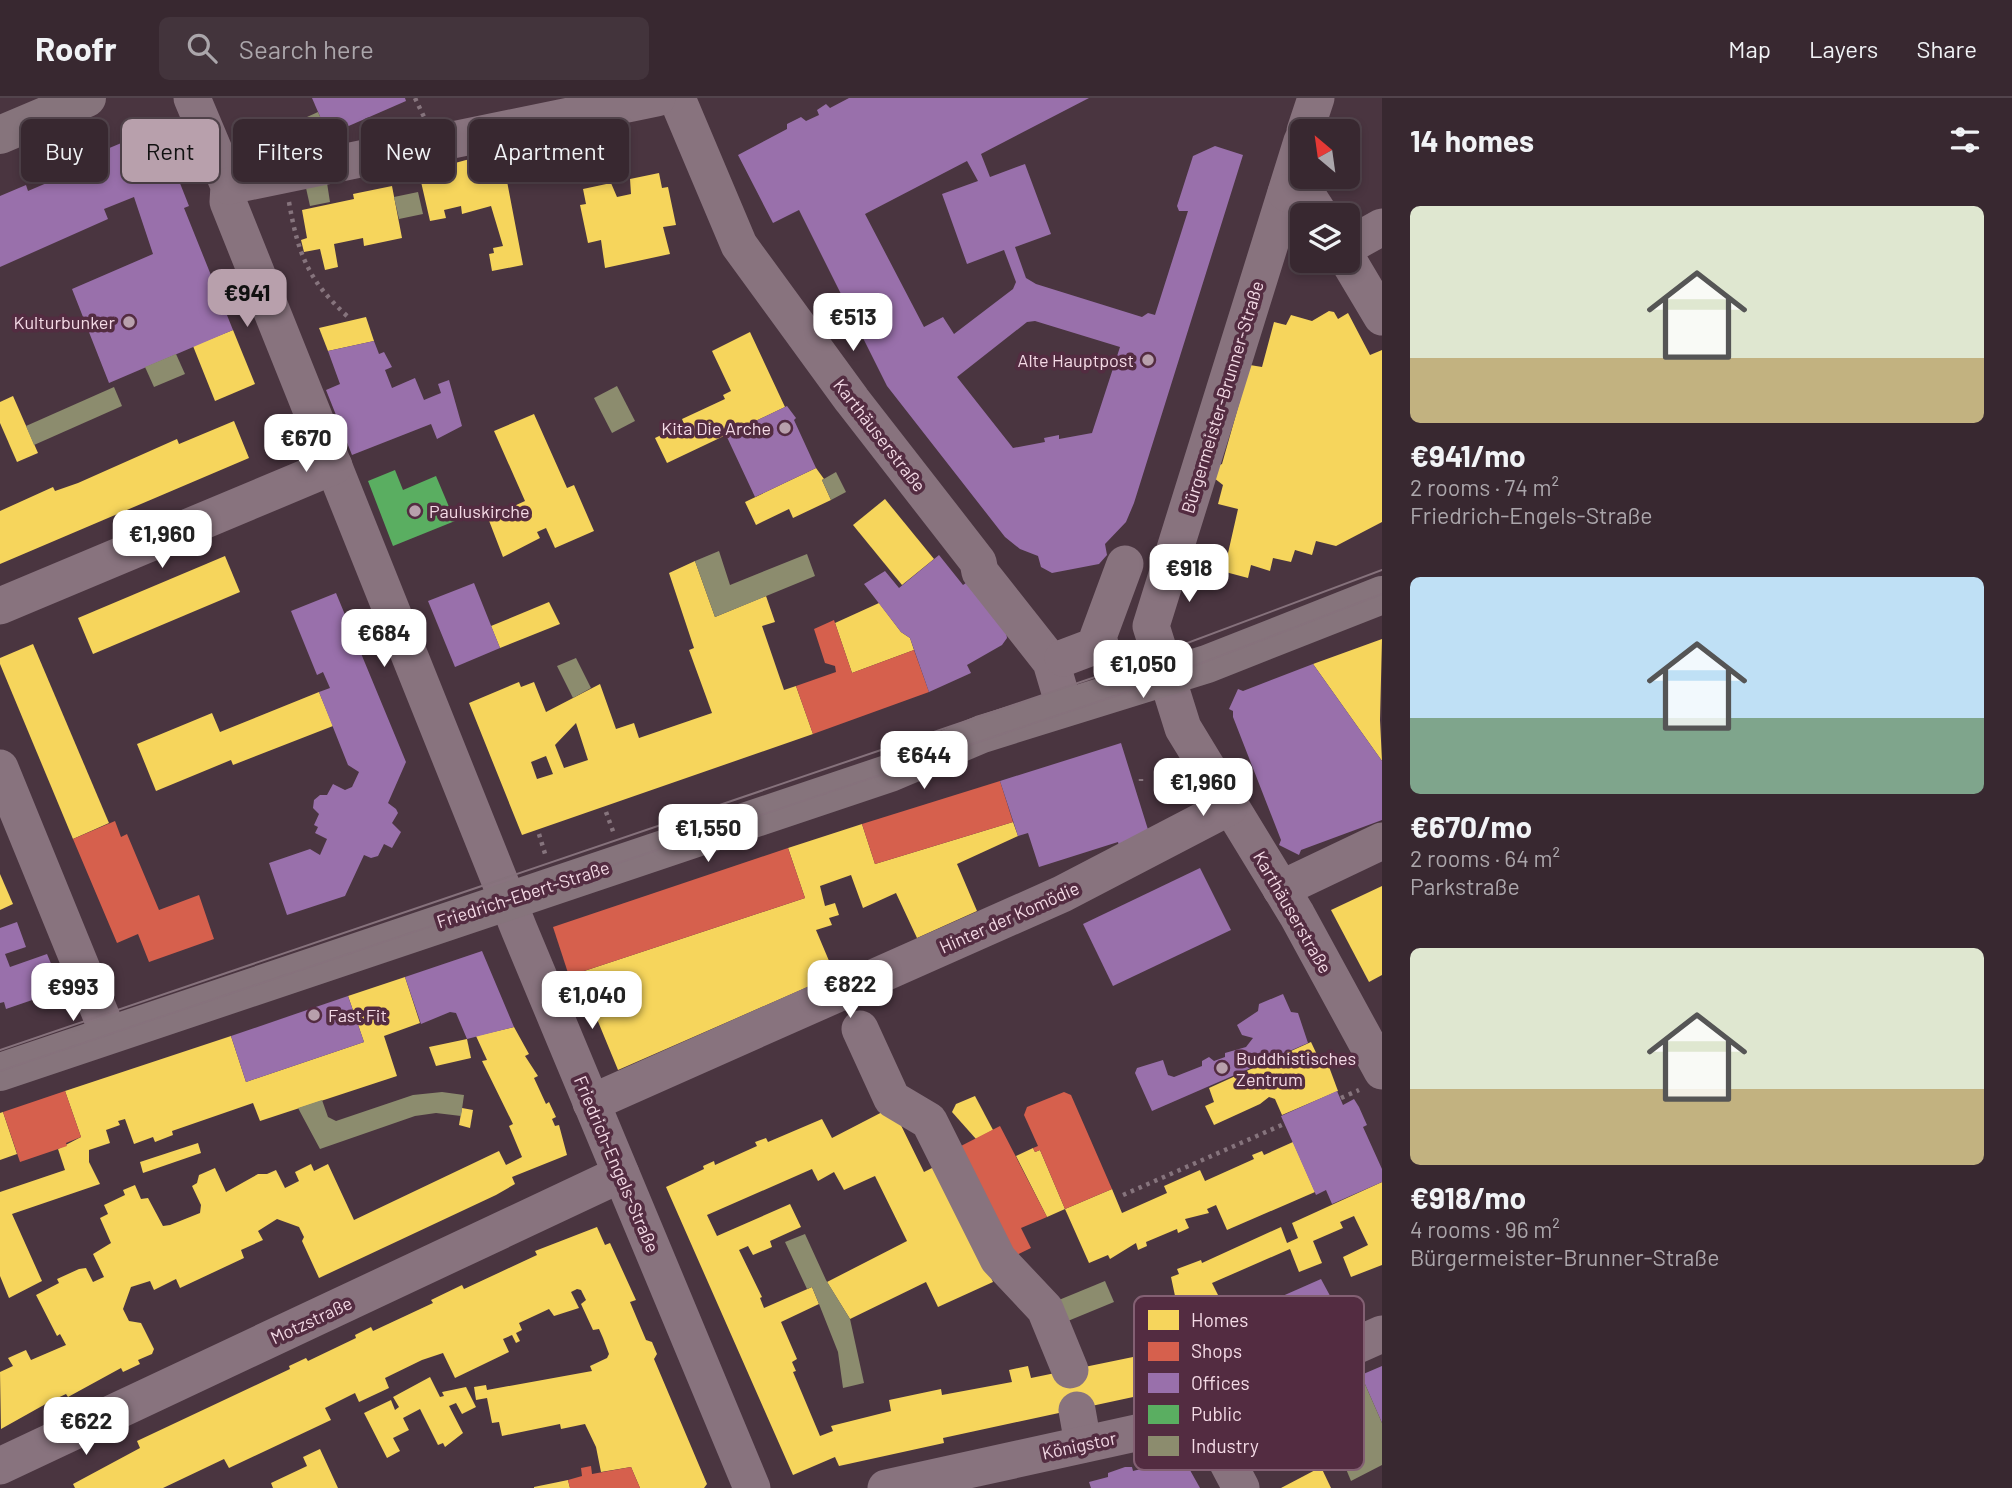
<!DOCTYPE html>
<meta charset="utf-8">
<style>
body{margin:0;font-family:Barlow,sans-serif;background:#43343c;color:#f1f3f6;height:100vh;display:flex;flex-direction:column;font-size:26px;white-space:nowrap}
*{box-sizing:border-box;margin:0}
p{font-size:23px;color:#aba6ab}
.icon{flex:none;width:38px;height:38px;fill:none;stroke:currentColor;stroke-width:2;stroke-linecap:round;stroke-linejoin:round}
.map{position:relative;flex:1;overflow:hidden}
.drawer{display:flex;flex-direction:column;background:#382830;width:630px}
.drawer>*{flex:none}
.guide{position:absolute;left:21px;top:21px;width:665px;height:63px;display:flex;gap:14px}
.needle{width:46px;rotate:331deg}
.controls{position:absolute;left:1290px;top:21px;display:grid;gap:14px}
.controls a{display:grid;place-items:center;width:70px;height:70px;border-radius:10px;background:#382830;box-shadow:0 4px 10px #0003,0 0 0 2px #52444c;font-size:35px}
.price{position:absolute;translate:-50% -60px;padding:0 16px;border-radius:14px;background:#fff;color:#222;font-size:23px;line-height:46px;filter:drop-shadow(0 2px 4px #0008)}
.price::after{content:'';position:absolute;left:50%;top:42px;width:21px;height:16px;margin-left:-10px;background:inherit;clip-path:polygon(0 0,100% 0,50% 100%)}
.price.on{background:#b8a0ac;color:#111}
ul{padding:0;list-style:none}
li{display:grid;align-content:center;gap:14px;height:371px;padding:0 28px}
li span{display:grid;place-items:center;height:217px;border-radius:10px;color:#555}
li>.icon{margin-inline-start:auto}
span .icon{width:126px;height:126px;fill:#fffc;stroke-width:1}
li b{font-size:30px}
h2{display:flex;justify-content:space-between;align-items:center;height:84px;padding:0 28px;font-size:30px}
.chip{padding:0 24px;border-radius:10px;background:#382830;box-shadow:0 4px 10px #0003,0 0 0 2px #52444c;font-size:24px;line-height:63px}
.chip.on{background:#b8a0ac;color:#111}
header{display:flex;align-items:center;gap:42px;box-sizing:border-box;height:98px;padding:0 35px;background:#382830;border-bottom:2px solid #52444c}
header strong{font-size:33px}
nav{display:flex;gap:38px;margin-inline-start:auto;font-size:24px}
.search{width:490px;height:63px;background:#43343c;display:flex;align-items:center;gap:18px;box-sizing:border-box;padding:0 24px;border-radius:10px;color:#aba6ab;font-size:26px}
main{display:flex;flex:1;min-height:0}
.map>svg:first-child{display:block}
.homes{fill:#f6d55c;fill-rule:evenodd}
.shops{fill:#d6604d}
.offices{fill:#9970ab;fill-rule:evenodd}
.public{fill:#5aae61}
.industry{fill:#8c8c6e}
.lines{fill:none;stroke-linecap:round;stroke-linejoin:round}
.path{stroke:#86747d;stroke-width:4.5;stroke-dasharray:3.5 5;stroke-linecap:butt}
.minor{stroke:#88737e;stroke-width:37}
.major{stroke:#86747c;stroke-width:38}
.tram{stroke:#86727c;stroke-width:2}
.poi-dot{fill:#b8a0ac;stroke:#532c41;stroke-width:2.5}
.labels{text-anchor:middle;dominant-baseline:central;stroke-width:7;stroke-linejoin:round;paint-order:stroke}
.poi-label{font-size:18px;fill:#f4dae6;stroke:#532c41;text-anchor:end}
.street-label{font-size:18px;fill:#f4dae6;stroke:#532c41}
.key{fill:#532c41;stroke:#836073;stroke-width:2}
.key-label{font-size:19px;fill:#f4dae6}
</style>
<header>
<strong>Roofr</strong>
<div class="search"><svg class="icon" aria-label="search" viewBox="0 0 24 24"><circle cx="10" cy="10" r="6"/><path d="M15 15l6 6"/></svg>Search here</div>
<nav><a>Map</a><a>Layers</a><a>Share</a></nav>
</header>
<main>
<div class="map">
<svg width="1382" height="1390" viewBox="0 0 1382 1390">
<rect width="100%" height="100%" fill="#4a3540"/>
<g class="homes">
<polygon points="502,57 523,167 492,173 489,156 494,155 493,150 503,148 491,108 462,116 461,108 444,112 446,120 430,123 419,75 466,62"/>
<polygon points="659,75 662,90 668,89 676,127 663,129 670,156 605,170 601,142 588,145 580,107 586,106 583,91 611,85 617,99 631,96 630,81"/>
<polygon points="392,88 402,140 364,148 363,140 334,146 338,169 325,172 320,151 304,154 301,142 307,140 302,112 354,101 353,96"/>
<polygon points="1329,213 1334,214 1338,221 1348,215 1370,257 1382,252 1382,424 1336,448 1316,443 1312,457 1295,452 1291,464 1273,460 1270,473 1251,467 1248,480 1218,472 1220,464 1226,464 1238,411 1218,406 1223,387 1214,380 1217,368 1222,366 1250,267 1262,269 1274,224 1286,227 1291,217 1312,223"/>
<polygon points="366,219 374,243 328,253 319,230"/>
<polygon points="233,232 255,286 215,303 193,248"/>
<polygon points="750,234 785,309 667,365 655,340 684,326 682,321 725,301 723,297 731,293 712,253"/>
<polygon points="13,298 38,355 17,364 0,325 0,304"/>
<polygon points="534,316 567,390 574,387 594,433 555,450 546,430 537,434 540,440 503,459 488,420 525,403 494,333"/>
<polygon points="234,323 249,360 0,466 0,413 53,389 55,393 78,385 177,341 179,346"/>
<polygon points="816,370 824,381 822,382 831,402 793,420 789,411 756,427 745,404"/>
<polygon points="885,401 934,461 902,487 853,427"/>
<polygon points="225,458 240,494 93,556 78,520"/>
<path d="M695,463l20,56 51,-21 9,26 -13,4 22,64 12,-4 17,48 -291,101 -53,-132 50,-21 2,5 13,-5 12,30 54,-28 16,45 18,-6 5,15 73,-25 -23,-63 5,-2 -25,-75zM576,625l12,37 -24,8 -9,-23zM546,658l7,18 -16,5 -6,-17z"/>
<polygon points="549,504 560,526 500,550 491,528"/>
<polygon points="879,505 901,534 910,540 914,552 852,575 835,525"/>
<polygon points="1382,541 1380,622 1382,663 1313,566"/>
<polygon points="33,546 109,725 73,741 0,566 0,560"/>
<polygon points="319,594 333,628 233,667 231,662 156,693 137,646 212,615 220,634"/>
<polygon points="1013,724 1018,738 957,766 977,813 917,840 896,795 863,810 851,777 820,788 825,808 835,805 839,817 829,820 832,827 816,832 835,877 618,972 578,875 805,800 788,750 862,726 875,766"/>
<polygon points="0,776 13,806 0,812"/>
<polygon points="1382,788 1382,877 1369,884 1331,812"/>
<polygon points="405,879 420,925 384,938 397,978 260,1023 253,1005 172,1033 173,1037 155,1044 153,1039 134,1046 125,1021 118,1023 120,1027 106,1032 110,1045 89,1052 89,1064 100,1086 12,1116 42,1183 9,1200 0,1178 0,1094 65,1072 58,1051 81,1039 65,993 231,938 246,984 364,944 348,898"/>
<polygon points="514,929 529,956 525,958 538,978 534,980 546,1006 549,1004 556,1019 552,1021 555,1028 559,1027 567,1057 512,1079 515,1086 496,1097 319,1180 302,1143 304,1139 299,1129 277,1121 258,1133 263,1142 241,1152 244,1160 180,1190 176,1181 154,1192 150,1183 131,1189 123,1211 129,1223 141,1225 154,1251 152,1256 138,1262 140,1266 123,1274 121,1270 68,1299 66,1296 51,1303 1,1331 0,1274 13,1268 8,1260 26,1252 31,1262 66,1247 60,1236 57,1238 36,1197 59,1185 57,1181 79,1171 86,1170 93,1184 104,1179 93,1156 111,1145 100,1120 108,1116 104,1107 125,1097 123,1092 135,1087 141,1101 148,1100 163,1128 170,1127 200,1115 201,1107 192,1088 197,1085 199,1077 215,1070 226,1094 258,1076 267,1076 276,1072 285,1090 299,1083 295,1074 311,1066 314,1073 328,1066 354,1122 499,1053 506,1067 522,1059 509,1028 513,1026 482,963 487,962 476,938"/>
<polygon points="467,941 471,960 436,968 429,949"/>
<polygon points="1311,944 1319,961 1325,958 1338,993 1282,1017 1275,1001 1269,999 1260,1006 1214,1027 1205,1008 1214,1004 1209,990"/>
<polygon points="975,998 993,1032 976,1041 952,1014 956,1006"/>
<polygon points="892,1009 924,1074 940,1066 993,1184 938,1209 926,1184 850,1221 827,1184 907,1143 875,1078 844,1092 834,1074 818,1083 812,1071 707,1117 717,1138 790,1106 801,1129 770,1143 772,1149 753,1157 748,1148 739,1152 762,1199 760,1200 764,1210 812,1189 819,1206 781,1224 797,1261 792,1264 796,1273 793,1274 820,1338 833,1333 831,1328 891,1313 889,1302 941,1291 942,1297 1012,1284 1009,1272 1028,1268 1031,1280 1167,1252 1233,1228 1250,1262 1175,1290 943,1340 944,1345 839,1368 835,1359 793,1377 666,1089 704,1071 703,1068 714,1063 715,1067 757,1048 755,1044 766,1040 768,1044 822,1021 832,1040"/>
<polygon points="462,1010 473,1012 470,1030 459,1027"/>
<polygon points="3,1014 17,1056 0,1062 0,1015"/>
<polygon points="1293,1044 1315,1094 1227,1132 1216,1107 1207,1111 1209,1115 1185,1121 1189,1130 1178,1135 1177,1131 1146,1144 1147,1148 1138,1152 1136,1145 1110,1161 1108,1157 1089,1165 1065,1111 1112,1091 1122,1115 1167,1095 1164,1088 1200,1072 1205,1083 1254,1061 1252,1057 1262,1053 1264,1057"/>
<polygon points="198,1045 201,1055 143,1075 140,1064"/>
<polygon points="1033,1050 1035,1054 1040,1052 1065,1111 1047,1119 1016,1058"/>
<polygon points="1382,1084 1382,1167 1351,1179 1343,1159 1368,1147 1354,1118 1340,1124 1343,1130 1313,1143 1322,1165 1299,1174 1290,1151 1212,1185 1221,1203 1200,1212 1196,1206 1178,1212 1171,1179 1179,1176 1177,1171 1201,1162 1202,1165 1281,1129 1287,1145 1298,1140 1292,1125"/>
<polygon points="597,1129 605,1147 610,1145 636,1202 630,1204 646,1242 652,1244 657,1256 654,1261 707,1386 704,1390 640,1390 631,1369 601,1374 596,1349 585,1326 561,1331 560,1326 502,1338 499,1324 492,1325 487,1300 476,1302 474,1289 486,1287 487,1292 592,1273 590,1268 607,1260 609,1256 603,1240 599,1231 593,1232 581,1206 586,1202 581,1192 577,1191 571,1194 579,1210 554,1218 549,1211 519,1225 522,1232 516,1235 520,1243 516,1245 512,1237 503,1241 509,1254 455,1280 443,1255 422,1262 385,1280 389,1290 359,1304 355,1295 325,1310 331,1322 229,1370 224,1361 163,1390 75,1390 73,1386 140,1350 137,1343 290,1271 289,1268 306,1260 308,1263 356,1240 355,1237 371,1229 373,1233 433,1205 431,1202 462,1187 464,1191 537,1157 535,1153"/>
<polygon points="430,1279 440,1299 444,1298 442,1294 466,1289 476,1309 462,1316 456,1305 449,1308 463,1335 445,1349 443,1345 438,1347 420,1311 403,1320 409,1332 393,1340 400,1353 387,1360 364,1315 391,1302 395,1312 399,1309 393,1299"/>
<polygon points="320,1351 338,1390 273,1390 271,1385 307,1368 303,1359"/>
<polygon points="1321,1369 1331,1390 1281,1390"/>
<polygon points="568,1382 570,1390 534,1390 534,1389"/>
</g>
<g class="shops">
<polygon points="834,522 852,575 914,552 929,594 813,636 796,588 836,574 835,568 825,565 814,531"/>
<polygon points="1000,683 1013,724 875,766 862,726"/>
<polygon points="115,723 121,739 127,736 159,812 199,797 214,841 149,864 138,836 117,845 73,741"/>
<polygon points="788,750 805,800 569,878 553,829"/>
<polygon points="65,993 81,1039 66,1045 67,1048 20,1064 3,1014"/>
<polygon points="1064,994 1071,997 1112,1091 1065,1111 1040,1052 1035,1054 1033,1050 1038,1048 1024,1017 1027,1009"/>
<polygon points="1000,1028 1047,1119 1021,1130 1031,1150 1010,1160 957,1050"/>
<polygon points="591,1368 592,1376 631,1369 640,1390 570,1390 568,1382 582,1378 581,1370"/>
</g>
<g class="offices">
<polygon points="312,0 405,0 406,3 328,37"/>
<path d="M849,0h240l-108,56 9,23 35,-13 26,70 -36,13 11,31 10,6 106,33 6,-4 7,2 33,-104h-9l-2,-5 16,-50 22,-10 28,9 -109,348 -8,19 -21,22 2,11 -8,9 -47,9 -11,-6 -3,-11 -18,-7 -15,-12 -118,-151 -88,-176 -26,13 -35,-68 49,-26v-5l14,-7 5,4 13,-6 -2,-5 9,-6 4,4zM967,63l11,20 -36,13 25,70 37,-14 12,32 -3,7 -59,45 -11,-17 -19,10 -59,-113zM1035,223l85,26 -28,86 -33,6v-4l-15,3 1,4 -32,6 -56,-71 70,-55z"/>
<polygon points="138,38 141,45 156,39 158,44 164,46 167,53 165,62 170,60 189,108 184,110 233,232 109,285 72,191 153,156 134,99 104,111 108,121 0,169 0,98 26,87 28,93 110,58 107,51"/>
<polygon points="374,243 379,256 384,254 392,269 385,272 392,290 415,280 424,302 441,295 438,286 449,282 462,328 437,341 431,326 352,357 326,292 340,286 328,253"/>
<polygon points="787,308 796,320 794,322 816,370 755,399 726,337"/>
<polygon points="939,457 963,487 966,485 1006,534 1007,540 1002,547 967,567 971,575 929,594 910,540 901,534 864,486 885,473 899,490"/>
<polygon points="474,485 500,550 455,569 428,503"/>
<polygon points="336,495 406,664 388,705 396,711 398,715 392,725 401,734 392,750 384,746 378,758 371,760 364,757 345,798 287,817 269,765 310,751 320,757 327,741 315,735 318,729 314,727 319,716 313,710 314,702 320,697 327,697 333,686 345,692 352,689 359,674 348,667 319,594 330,590 323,574 317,577 291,513"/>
<polygon points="1313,566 1382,663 1382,722 1301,752 1299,757 1279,747 1281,742 1233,619 1233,613 1229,611 1238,591 1243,593"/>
<polygon points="1121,645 1150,738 1119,748 1118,744 1039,769 1028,735 1018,738 1000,683"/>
<polygon points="1200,770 1231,832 1113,888 1083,826"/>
<polygon points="17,824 26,849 5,856 10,869 47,856 58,882 56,886 42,891 44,898 6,911 4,904 0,905 0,830"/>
<polygon points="482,853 514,929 467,941 456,915 450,914 421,926 405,879"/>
<polygon points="1283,896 1291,914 1298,915 1308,945 1152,1013 1135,975 1137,970 1163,962 1168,977 1174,979 1202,968 1202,963 1209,959 1214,963 1225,959 1225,955 1246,949 1253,940 1242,937 1237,927 1258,913 1259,906"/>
<polygon points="348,898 364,944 246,984 231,938"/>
<polygon points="1337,993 1343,1007 1354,1001 1359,1009 1367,1027 1363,1029 1382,1071 1382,1084 1332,1106 1326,1092 1316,1097 1281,1018"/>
<polygon points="1321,1181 1335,1207 1333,1207 1339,1222 1250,1262 1230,1221"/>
<polygon points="1382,1268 1382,1325 1361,1277"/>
<polygon points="1179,1357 1188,1361 1186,1365 1200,1390 1091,1390 1089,1384 1108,1379 1108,1375 1125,1369 1132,1369 1133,1373 1177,1362"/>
</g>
<polygon class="public" points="395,372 403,392 436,378 455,423 393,448 368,383"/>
<g class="industry">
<polygon points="318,14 328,37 306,46 296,24"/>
<polygon points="327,85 330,104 310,108 306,90"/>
<polygon points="418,94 423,116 399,121 394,99"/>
<polygon points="176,256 185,276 154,289 145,269"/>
<polygon points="617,288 635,323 612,335 594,300"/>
<polygon points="114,289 122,308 34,347 26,328"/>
<polygon points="836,374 846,394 831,402 822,382"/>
<polygon points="719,453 730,487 807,456 815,478 715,519 695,463"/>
<polygon points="576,560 591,590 573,600 557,568"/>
<polygon points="442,994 464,997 461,1018 436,1015 415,1018 320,1051 298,1010 322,1002 328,1019 336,1023 413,997"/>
<polygon points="805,1136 826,1182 850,1221 864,1285 843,1290 838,1254 819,1206 812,1189 807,1191 785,1144"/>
<polygon points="1105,1183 1114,1204 1063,1225 1054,1204"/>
<polygon points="1361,1277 1382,1325 1382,1367 1351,1383 1316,1298"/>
</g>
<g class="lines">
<g class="path">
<polyline points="415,0 424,19"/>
<path d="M289,104c9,52 19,78 58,114"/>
<polyline points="1141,681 1141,683"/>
<polyline points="606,714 614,736"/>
<polyline points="539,736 546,759"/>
<polyline points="1341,1000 1359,992"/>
<polyline points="1123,1097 1284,1026"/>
</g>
<g class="minor">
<polyline points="192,0 229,88 228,104 519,831 752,1390"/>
<polyline points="677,0 739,147 852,302 978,464 980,474 1051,564 1059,591"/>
<polyline points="1305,33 1316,0"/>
<polyline points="1302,43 1151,528 1183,630 1297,817 1382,973"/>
<polyline points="229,88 657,0"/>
<polyline points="1286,95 1311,103 1320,117"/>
<polyline points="1348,148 1382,129"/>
<polyline points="1348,162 1382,219"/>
<polyline points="0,508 334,368"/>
<polyline points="1063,560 1100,546 1098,539 1125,466"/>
<polyline points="0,670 109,937"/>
<polyline points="1281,791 1382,743"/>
<polyline points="860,931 892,1001 929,1023 998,1161 1045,1211 1070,1272"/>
<polyline points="591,1005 1062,796 1229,709"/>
<polyline points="1077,1312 1083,1346"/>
<polyline points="1202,1316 1241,1390"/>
<polyline points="0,1368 621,1076"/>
<polyline points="886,1390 1145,1333 1202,1316 1382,1236"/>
</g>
<g class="major">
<polyline points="0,37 87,0"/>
<polyline points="0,974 890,675 982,636 1207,566 1382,497"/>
</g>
<g class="tram">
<polyline points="0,952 1110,574 1382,472"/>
<polyline points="0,973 1118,597 1382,496"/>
</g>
</g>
<g class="poi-dot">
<circle cx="129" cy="224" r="7"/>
<circle cx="1148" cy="262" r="7"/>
<circle cx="785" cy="330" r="7"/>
<circle cx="415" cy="413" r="7"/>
<circle cx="314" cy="917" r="7"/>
<circle cx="1222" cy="970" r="7"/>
</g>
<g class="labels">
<g class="poi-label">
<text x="115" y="224">Kulturbunker</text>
<text x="1134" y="262">Alte Hauptpost</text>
<text x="771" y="330">Kita Die Arche</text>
<text x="429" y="413" text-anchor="start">Pauluskirche</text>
<text x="328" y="917" text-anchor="start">Fast Fit</text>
<text x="1236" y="960" text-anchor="start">Buddhistisches<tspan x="1236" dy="21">Zentrum</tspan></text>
</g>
<g class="street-label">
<text transform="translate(1222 299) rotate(-73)">Bürgermeister-Brunner-Straße</text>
<text transform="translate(880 337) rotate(52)">Karthäuserstraße</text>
<text transform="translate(523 796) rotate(-18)">Friedrich-Ebert-Straße</text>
<text transform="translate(1293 814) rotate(60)">Karthäuserstraße</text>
<text transform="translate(1009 819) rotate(-24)">Hinter der Komödie</text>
<text transform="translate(617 1066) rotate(67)">Friedrich-Engels-Straße</text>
<text transform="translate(311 1222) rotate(-25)">Motzstraße</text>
<text transform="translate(1079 1347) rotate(-12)">Königstor</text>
</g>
</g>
<rect x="1134" y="1198" width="230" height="174" rx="10" class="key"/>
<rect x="1148" y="1212" width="31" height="20" fill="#f6d55c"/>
<rect x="1148" y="1244" width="31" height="19" fill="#d6604d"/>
<rect x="1148" y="1275" width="31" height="20" fill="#9970ab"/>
<rect x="1148" y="1307" width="31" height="19" fill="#5aae61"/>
<rect x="1148" y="1338" width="31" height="20" fill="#8c8c6e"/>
<g class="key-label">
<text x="1191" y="1229">Homes</text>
<text x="1191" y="1260">Shops</text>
<text x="1191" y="1292">Offices</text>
<text x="1191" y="1323">Public</text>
<text x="1191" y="1355">Industry</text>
</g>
</svg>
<div class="controls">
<a><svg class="needle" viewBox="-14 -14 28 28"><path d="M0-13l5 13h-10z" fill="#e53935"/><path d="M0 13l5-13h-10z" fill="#aba6ab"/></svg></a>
<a><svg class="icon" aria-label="layers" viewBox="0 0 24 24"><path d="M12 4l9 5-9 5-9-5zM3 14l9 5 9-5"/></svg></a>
</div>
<b class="price on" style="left:247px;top:231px">€941</b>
<b class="price" style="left:853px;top:255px">€513</b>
<b class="price" style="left:306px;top:376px">€670</b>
<b class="price" style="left:162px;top:472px">€1,960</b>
<b class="price" style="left:1189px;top:506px">€918</b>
<b class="price" style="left:384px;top:571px">€684</b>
<b class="price" style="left:1143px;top:602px">€1,050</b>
<b class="price" style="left:924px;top:693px">€644</b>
<b class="price" style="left:1203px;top:720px">€1,960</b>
<b class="price" style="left:708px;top:766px">€1,550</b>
<b class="price" style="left:850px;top:922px">€822</b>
<b class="price" style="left:73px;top:925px">€993</b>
<b class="price" style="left:592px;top:933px">€1,040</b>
<b class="price" style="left:86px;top:1359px">€622</b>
<div class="guide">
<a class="chip">Buy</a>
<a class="chip on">Rent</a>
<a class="chip">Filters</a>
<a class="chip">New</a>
<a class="chip">Apartment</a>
</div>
</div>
<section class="drawer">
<h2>14 homes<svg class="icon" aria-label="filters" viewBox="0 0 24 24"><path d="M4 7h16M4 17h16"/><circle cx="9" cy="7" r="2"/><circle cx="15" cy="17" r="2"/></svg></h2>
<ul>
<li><span style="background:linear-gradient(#dfe7d0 70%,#c2b280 0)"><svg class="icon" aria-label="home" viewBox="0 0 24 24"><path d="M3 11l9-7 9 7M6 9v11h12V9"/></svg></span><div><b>€941/mo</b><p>2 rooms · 74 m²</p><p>Friedrich-Engels-Straße</p></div></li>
<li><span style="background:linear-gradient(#bfe0f5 65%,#7fa58c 0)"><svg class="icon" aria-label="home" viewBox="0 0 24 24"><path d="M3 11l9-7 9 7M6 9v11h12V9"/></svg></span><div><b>€670/mo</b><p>2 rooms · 64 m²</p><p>Parkstraße</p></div></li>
<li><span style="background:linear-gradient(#dfe7d0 65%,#c2b280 0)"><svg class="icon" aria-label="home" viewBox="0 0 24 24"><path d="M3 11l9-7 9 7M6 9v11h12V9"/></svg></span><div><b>€918/mo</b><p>4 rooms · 96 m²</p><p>Bürgermeister-Brunner-Straße</p></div></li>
</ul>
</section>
</main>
